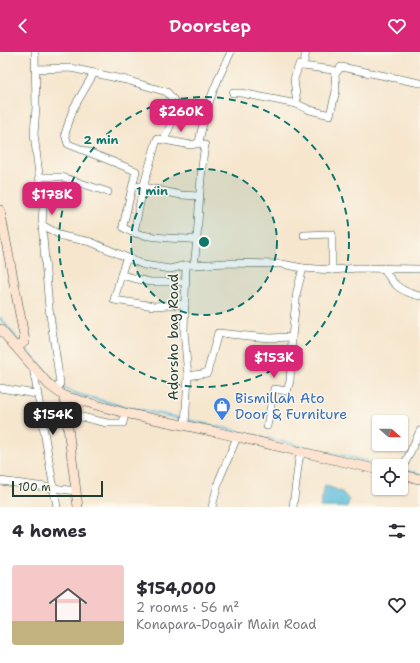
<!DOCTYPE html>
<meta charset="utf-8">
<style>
body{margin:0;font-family:"Shantell Sans",sans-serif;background:#f7f7f7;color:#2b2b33;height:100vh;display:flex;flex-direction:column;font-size:15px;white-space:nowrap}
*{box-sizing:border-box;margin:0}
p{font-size:13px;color:#7c7c81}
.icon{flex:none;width:22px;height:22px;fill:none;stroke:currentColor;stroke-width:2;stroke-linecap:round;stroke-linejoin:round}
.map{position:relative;height:455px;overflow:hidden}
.sheet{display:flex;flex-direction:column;background:#fff;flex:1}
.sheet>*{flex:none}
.needle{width:26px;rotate:110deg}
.controls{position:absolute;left:372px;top:363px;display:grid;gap:8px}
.controls a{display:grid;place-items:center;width:36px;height:36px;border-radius:4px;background:#fff;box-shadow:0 1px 3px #0004;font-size:20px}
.scale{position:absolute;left:12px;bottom:10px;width:91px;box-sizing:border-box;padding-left:4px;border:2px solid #1f3d34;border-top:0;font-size:11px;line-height:14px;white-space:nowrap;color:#1f3d34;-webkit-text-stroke:3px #fbf7ec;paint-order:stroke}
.price{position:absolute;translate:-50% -34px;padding:0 9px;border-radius:8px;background:#db2777;color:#fff;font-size:13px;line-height:26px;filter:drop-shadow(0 1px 2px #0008)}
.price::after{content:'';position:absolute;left:50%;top:24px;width:12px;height:9px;margin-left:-6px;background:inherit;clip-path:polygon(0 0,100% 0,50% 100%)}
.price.on{background:#222;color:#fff}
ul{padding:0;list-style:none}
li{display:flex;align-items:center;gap:12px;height:100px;padding:0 12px}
li span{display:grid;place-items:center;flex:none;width:112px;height:80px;border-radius:4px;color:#555}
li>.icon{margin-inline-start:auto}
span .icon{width:48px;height:48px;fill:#fffc;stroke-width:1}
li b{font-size:17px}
h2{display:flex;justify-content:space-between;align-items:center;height:48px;padding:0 12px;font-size:17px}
header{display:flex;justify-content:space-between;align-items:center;height:52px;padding:0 12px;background:#db2777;color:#fff;font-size:18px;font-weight:600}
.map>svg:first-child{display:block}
.water{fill:#5bbbda;stroke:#3d7c87}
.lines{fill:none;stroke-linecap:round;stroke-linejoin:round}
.stream{stroke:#5bbbda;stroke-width:2}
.street-casing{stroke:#3f564b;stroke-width:8}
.secondary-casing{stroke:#3f564b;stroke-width:10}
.street{stroke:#fff;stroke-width:7}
.secondary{stroke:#fde4d0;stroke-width:9}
.ring{fill:none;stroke:#0f766e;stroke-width:2;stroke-dasharray:7 5}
.labels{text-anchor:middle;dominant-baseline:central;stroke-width:3;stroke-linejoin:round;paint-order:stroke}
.street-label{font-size:14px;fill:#1f3d34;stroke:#fbf7ec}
.shop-label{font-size:14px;fill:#366cbe;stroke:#fbf7ec;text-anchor:start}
.centre{fill:#0f766e;stroke:#fbf7ec;stroke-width:2}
.ring-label{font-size:12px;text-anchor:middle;font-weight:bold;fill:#0f766e;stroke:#fbf7ec;stroke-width:3;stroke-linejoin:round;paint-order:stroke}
</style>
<header><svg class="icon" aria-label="back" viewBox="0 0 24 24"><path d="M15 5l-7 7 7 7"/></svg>Doorstep<svg class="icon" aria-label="heart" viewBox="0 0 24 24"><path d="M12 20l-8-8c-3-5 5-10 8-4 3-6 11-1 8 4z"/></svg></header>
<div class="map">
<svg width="420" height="455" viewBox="0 0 420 455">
<rect width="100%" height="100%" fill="#fbf7ec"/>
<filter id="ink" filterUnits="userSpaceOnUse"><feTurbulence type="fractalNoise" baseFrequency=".025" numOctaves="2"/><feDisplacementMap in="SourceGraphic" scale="8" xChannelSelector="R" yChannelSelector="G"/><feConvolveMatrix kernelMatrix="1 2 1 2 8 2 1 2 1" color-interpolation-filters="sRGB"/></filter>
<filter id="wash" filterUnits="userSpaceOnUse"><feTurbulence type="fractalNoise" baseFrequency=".012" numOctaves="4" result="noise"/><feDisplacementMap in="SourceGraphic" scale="16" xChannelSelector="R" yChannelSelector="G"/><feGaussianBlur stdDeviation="0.9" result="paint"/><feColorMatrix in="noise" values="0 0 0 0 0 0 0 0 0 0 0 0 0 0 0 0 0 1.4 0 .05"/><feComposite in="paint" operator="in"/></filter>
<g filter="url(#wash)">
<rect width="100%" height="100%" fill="#f6e6ce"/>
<polygon class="water" points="325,433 342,440 349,448 347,455 320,455"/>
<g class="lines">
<g class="stream">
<polyline points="0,266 20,290"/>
<polyline points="24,295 57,332"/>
<polyline points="60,334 77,342 118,353 183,367"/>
<polyline points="188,368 387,414"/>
<polyline points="404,418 420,422"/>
</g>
</g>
</g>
<g filter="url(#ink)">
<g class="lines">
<defs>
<g id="street">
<polyline points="35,0 36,55 34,82 43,155 42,173 49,256 60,331 57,339"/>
<polyline points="306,0 303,14 333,18 335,22 341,15 420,31"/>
<polyline points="36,17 71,16 126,28 167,40 175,50 176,57 175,63 164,88 157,87 143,136 134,180"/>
<path d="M94,21l-21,36 -8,25 3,10 68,27 -13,55 1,2c15,11 56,10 74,12"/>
<polyline points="233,41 241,41 297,52 310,58 330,63 336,39 335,22"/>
<polyline points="297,52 294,27 299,13 303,14"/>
<polyline points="164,88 191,93 199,91"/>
<polyline points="40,125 62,125 108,140"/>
<polyline points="139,134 181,143 199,144"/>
<polyline points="42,173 62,184 91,190 144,213 170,217 186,213"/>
<polyline points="304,183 332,182 332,218"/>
<polyline points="128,207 125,210 121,223 150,230 186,230"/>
<polyline points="194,213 226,211 282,212 303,216 332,218 358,216 420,217"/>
<path d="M384,216c8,17 18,24 36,28"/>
<polyline points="121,223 114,248 154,254 185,252"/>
<polyline points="33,315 57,455"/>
<polyline points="188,324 207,321 218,281 269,286 292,285 297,239 303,216"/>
<polyline points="0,336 36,342"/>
<polyline points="65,361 107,371 123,371 125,361"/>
<path d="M185,373l3,-49 -4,-45 2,-66h8c6,-40 4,-80 11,-120l-6,-2c5,-32 17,-62 32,-91"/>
<polyline points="267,374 274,337 287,339 290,329 292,285"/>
<polyline points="401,420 420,379"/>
<polyline points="0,429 76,439"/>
<polyline points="212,455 219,428 237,385"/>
<polyline points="293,455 299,406 303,401"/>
</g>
<g id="secondary">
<polyline points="0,158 25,289 17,296"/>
<polyline points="0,277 49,333 64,344 125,361 216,380 379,418"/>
<polyline points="64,344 78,455"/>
<polyline points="401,423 420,427"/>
</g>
</defs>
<use href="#street" class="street-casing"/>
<use href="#secondary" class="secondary-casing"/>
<use href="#street" class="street"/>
<use href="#secondary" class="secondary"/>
</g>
</g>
<circle cx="204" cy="190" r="73" fill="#0f766e" fill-opacity=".12"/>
<g class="ring">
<circle cx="204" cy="190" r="73"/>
<circle cx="204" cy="190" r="145"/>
</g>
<defs>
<symbol id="shop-pin" viewBox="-11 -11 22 30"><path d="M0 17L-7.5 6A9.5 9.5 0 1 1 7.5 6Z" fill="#3f7fe0" stroke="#fbf7ec"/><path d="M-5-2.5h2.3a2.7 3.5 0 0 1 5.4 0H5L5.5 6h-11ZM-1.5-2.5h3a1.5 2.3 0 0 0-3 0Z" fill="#fff"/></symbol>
</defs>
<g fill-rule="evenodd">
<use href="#shop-pin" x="212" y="344" width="20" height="27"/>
</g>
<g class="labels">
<g class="street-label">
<text transform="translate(173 285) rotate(-90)">Adorsho bag Road</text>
</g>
<g class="shop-label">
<text x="235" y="346">Bismillah Ato<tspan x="235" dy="16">Door &amp; Furniture</tspan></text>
</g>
</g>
<circle cx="204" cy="190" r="6" class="centre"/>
<g class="ring-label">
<text x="101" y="92">2 min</text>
<text x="152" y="143">1 min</text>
</g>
</svg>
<div class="controls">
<a><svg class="needle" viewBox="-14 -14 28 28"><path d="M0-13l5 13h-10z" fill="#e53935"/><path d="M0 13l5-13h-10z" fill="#7c7c81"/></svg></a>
<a><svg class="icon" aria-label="locate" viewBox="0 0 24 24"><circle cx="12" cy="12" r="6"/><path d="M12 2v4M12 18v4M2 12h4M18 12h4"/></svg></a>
</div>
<div class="scale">100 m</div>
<b class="price" style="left:181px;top:81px">$260K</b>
<b class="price" style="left:52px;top:164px">$178K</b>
<b class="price" style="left:274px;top:327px">$153K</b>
<b class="price on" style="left:53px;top:384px">$154K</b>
</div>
<section class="sheet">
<h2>4 homes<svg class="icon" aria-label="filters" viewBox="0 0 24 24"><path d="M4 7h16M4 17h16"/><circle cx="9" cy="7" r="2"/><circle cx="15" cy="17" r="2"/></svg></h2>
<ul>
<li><span style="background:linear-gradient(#f6c9c9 70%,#c2b280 0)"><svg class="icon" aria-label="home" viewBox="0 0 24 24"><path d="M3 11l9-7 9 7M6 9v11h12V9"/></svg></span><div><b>$154,000</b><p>2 rooms · 56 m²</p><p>Konapara-Dogair Main Road</p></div><svg class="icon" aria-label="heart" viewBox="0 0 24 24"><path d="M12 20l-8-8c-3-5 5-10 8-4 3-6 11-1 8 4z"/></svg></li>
</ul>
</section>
